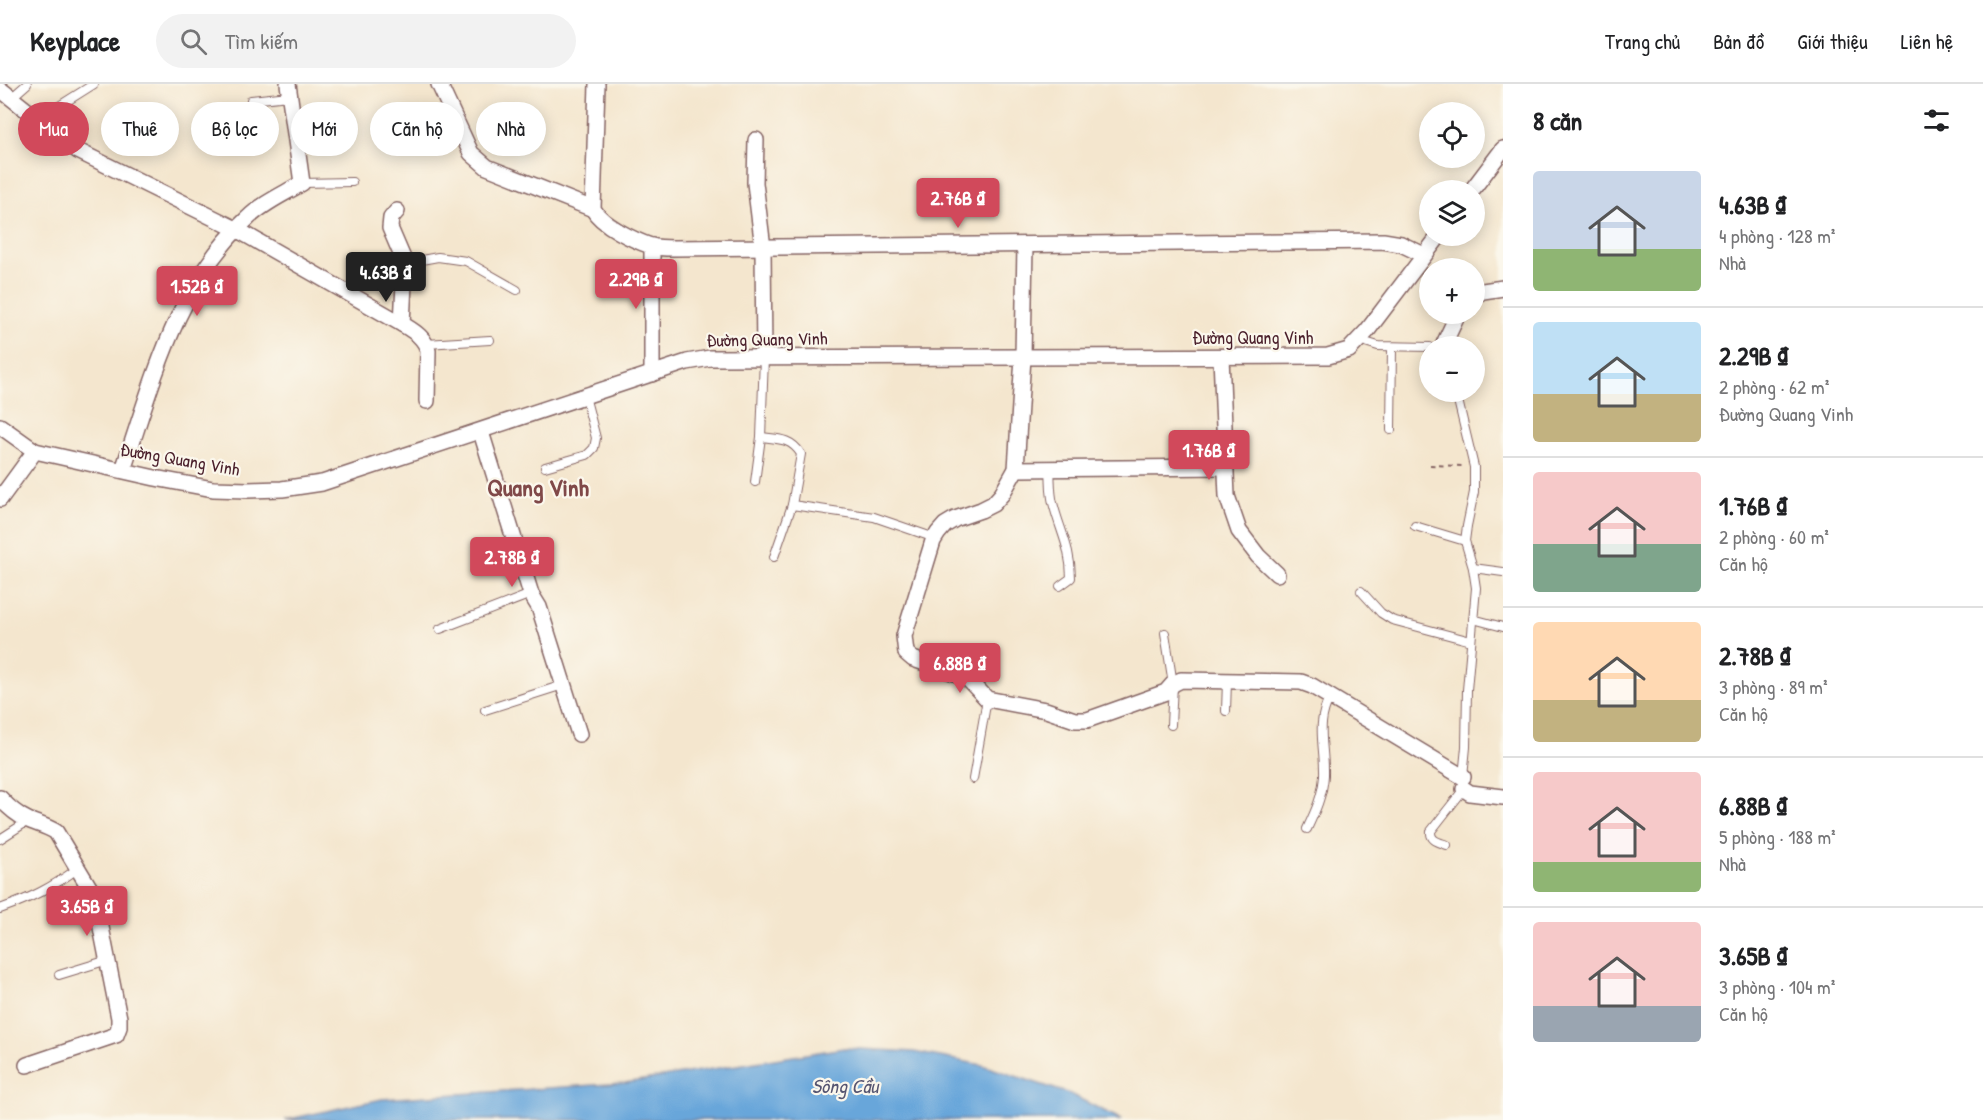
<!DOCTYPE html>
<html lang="vi">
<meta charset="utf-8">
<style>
body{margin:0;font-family:"Patrick Hand",sans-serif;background:#f2f2f2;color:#202124;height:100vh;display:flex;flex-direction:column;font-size:22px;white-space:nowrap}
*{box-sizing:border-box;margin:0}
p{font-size:20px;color:#757577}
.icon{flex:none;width:33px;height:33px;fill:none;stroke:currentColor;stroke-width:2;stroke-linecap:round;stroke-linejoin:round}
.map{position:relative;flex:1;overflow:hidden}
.sheet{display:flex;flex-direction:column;background:#fff;width:480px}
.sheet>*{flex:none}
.guide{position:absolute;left:18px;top:18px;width:570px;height:54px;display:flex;gap:12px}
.fabs{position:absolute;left:1419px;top:18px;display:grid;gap:12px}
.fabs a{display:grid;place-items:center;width:66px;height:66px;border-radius:50%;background:#fff;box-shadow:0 3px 15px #0003;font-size:30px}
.price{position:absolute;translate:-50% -51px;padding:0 14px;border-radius:6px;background:#d1495b;color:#fff;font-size:20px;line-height:39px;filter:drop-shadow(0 2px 3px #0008)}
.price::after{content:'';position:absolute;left:50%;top:36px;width:18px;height:14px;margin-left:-9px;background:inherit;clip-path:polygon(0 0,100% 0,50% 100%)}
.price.selected{background:#222;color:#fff}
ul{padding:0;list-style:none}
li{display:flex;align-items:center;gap:18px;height:150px;padding:0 30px}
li+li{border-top:2px solid #e0e0e0}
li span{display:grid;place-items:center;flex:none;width:168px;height:120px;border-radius:6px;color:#555}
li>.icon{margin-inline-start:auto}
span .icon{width:72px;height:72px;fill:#fffc;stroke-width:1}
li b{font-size:26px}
h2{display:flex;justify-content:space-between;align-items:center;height:72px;padding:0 30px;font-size:26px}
.pill{padding:0 21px;border-radius:27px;background:#fff;box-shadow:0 3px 15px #0003;font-size:21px;line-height:54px}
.pill.selected{background:#d1495b;color:#fff}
header{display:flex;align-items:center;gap:36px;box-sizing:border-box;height:84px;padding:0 30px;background:#fff;border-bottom:2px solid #e0e0e0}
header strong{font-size:28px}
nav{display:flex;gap:33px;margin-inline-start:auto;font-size:21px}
.search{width:420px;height:54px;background:#f2f2f2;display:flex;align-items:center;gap:15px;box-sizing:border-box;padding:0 21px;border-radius:33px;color:#757577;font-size:22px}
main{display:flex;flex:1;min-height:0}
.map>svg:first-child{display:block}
.water{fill:#67a6da;stroke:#586282;stroke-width:1.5}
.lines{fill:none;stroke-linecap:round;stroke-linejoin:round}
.service-casing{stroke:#866564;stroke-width:10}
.minor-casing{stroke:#866564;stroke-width:18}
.path{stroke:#866564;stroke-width:2;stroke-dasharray:4.5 4.5;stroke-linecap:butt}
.service{stroke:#fff;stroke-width:8}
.minor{stroke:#fff;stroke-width:15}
.labels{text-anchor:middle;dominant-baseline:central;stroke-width:4.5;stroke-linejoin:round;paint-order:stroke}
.street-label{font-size:18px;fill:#4a1f2b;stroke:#fbf7ec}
.water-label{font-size:20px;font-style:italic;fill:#565571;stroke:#fbf7ec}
.district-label{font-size:24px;font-weight:bold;fill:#804949;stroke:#fbf7ec}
</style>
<header>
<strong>Keyplace</strong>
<div class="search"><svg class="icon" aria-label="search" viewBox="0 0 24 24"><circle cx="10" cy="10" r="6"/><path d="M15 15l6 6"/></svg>Tìm kiếm</div>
<nav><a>Trang chủ</a><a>Bản đồ</a><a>Giới thiệu</a><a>Liên hệ</a></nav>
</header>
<main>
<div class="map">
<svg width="1503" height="1036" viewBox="0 0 1503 1036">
<rect width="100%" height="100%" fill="#fbf7ec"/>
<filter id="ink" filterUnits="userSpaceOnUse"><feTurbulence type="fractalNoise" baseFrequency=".0167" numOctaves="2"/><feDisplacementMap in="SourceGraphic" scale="12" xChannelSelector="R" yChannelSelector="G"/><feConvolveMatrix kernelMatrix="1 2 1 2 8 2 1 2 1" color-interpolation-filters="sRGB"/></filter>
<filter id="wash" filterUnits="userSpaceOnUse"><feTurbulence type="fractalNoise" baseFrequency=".008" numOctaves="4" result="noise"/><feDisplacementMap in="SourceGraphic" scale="24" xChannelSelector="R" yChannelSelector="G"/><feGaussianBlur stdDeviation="1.35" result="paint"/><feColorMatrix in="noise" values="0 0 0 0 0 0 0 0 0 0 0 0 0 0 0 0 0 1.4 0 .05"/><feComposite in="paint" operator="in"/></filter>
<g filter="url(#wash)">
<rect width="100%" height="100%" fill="#f4e6ce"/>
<polygon class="water" points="844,964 914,968 982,981 1070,1010 1122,1036 285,1036 382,1015 625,999"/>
</g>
<g filter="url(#ink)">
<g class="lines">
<defs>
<g id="service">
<polyline points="10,15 27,0"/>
<polyline points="251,16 289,12"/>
<polyline points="37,36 94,0"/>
<polyline points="302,99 352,98"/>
<polyline points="405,179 438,173 466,177 517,206"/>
<polyline points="1359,256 1378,262 1430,263"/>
<polyline points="426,260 490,256"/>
<polyline points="1391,346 1392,263"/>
<path d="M761,353c17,2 30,1 40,17l-9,51 -18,52"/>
<polyline points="545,383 587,371 594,364 596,354 585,312"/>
<path d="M1050,385c1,11 0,23 3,34 7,28 18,45 18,75l-11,8"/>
<polyline points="755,398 761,353 764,274"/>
<polyline points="792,421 874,433 935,454"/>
<polyline points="1415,442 1465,457"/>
<polyline points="1473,484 1503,488"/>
<polyline points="1361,507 1381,529 1392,536 1471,557"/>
<polyline points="1473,535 1503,543"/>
<polyline points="440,545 531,510"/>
<polyline points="1165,549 1173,600 1171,641"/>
<polyline points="485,626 563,601"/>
<polyline points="1226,627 1227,597"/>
<polyline points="973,695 987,615"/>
<path d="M1307,745c8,-17 16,-34 17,-54 1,-29 -9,-51 6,-78"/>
<polyline points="0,755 28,737"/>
<path d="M1447,761c-8,-3 -17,-4 -16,-14l33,-42 -1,-12 3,-30 1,-57 9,-102 -3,-20 -8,-27 2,-15 7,-34v-25l-18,-75"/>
<path d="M0,825c31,-11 51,-21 77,-40"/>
<polyline points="59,891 108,876"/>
</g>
<g id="minor">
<polyline points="439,0 471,69 487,83 593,125"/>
<path d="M597,0l-4,125c9,16 40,31 58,37 7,2 16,2 23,2l709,-7 18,3 23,11"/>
<polyline points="0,5 78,67 236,145 402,240"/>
<polyline points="756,56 755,99 763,164 764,274"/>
<polyline points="1472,106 1503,65"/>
<path d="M397,127l-6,7 -1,10 15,35 -3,61c11,7 23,13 26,27l-1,50"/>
<polyline points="1025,161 1023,273 1016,385 1002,410 993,420 981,426 955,435 945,441 938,449 933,457 904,552 906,569 913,575 966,593 987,615 1046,626 1075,636 1087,636 1166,608 1173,600 1181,596 1301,598 1312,602 1463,693"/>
<polyline points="652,162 652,290"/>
<polyline points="1474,212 1483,207 1503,204"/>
<polyline points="1443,262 1458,230"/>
<polyline points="1221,273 1227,412 1239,447 1258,472 1277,490"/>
<polyline points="0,342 35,367 155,394 213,405 248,406 282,405 322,399 687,278 710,274 1328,272 1349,266 1367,247 1439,152"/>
<polyline points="481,348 531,510 539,523 579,650"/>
<polyline points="1016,385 1225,383"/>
<path d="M123,386c30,-88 54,-187 125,-252 15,-15 36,-24 54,-35l-14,-99"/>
<polyline points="0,415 35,367"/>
<polyline points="1464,705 1470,709 1503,713"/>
<path d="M0,714c8,9 17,17 28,22 9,4 19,6 28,12l36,60 4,10 23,116v9l-3,8 -89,30"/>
</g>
</defs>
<use href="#service" class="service-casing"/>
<use href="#minor" class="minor-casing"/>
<polyline class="path" points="1430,381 1465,382"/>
<use href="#service" class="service"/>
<use href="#minor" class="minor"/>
</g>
</g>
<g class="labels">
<g class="street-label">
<text x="1253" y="253">Đường Quang Vinh</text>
<text transform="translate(767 255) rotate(-1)">Đường Quang Vinh</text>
<text transform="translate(180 375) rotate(10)">Đường Quang Vinh</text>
</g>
<g class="water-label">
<text x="845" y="1001">Sông Cầu</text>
</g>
<g class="district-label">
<text x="538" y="403">Quang Vinh</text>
</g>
</g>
</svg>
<div class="fabs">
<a><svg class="icon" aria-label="locate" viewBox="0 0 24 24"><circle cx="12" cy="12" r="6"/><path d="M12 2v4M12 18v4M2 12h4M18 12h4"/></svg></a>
<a><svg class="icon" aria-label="layers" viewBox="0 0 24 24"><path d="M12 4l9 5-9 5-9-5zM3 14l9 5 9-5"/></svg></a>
<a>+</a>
<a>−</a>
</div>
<b class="price" style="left:958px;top:145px">2.76B ₫</b>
<b class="price selected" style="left:386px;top:219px">4.63B ₫</b>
<b class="price" style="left:636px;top:226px">2.29B ₫</b>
<b class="price" style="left:197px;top:233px">1.52B ₫</b>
<b class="price" style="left:1209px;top:397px">1.76B ₫</b>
<b class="price" style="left:512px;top:504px">2.78B ₫</b>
<b class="price" style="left:960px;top:610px">6.88B ₫</b>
<b class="price" style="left:87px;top:853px">3.65B ₫</b>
<div class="guide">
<a class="pill selected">Mua</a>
<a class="pill">Thuê</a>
<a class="pill">Bộ lọc</a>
<a class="pill">Mới</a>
<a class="pill">Căn hộ</a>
<a class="pill">Nhà</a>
</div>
</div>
<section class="sheet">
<h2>8 căn<svg class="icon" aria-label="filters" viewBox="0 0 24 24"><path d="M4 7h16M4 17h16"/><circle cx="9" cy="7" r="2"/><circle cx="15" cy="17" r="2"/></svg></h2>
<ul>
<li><span style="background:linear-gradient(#c9d6e8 65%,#8fb573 0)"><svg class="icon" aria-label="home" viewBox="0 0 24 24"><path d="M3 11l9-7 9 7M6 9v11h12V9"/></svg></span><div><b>4.63B ₫</b><p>4 phòng · 128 m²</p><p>Nhà</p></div></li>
<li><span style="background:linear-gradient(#bfe0f5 60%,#c2b280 0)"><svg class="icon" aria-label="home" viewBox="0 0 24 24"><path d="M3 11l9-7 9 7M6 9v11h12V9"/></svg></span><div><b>2.29B ₫</b><p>2 phòng · 62 m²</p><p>Đường Quang Vinh</p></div></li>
<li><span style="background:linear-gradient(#f6c9c9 60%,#7fa58c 0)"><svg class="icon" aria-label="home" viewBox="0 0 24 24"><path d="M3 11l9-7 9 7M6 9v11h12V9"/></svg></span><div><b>1.76B ₫</b><p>2 phòng · 60 m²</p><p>Căn hộ</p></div></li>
<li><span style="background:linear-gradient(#ffd9b3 65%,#c2b280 0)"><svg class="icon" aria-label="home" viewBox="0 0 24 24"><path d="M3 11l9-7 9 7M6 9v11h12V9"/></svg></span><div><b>2.78B ₫</b><p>3 phòng · 89 m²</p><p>Căn hộ</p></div></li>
<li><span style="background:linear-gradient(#f6c9c9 75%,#8fb573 0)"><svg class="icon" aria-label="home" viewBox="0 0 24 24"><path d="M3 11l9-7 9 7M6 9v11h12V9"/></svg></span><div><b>6.88B ₫</b><p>5 phòng · 188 m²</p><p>Nhà</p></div></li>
<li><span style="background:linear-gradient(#f6c9c9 70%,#9aa5b1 0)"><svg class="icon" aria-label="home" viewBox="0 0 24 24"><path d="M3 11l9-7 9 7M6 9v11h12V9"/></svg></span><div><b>3.65B ₫</b><p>3 phòng · 104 m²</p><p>Căn hộ</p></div></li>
</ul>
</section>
</main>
